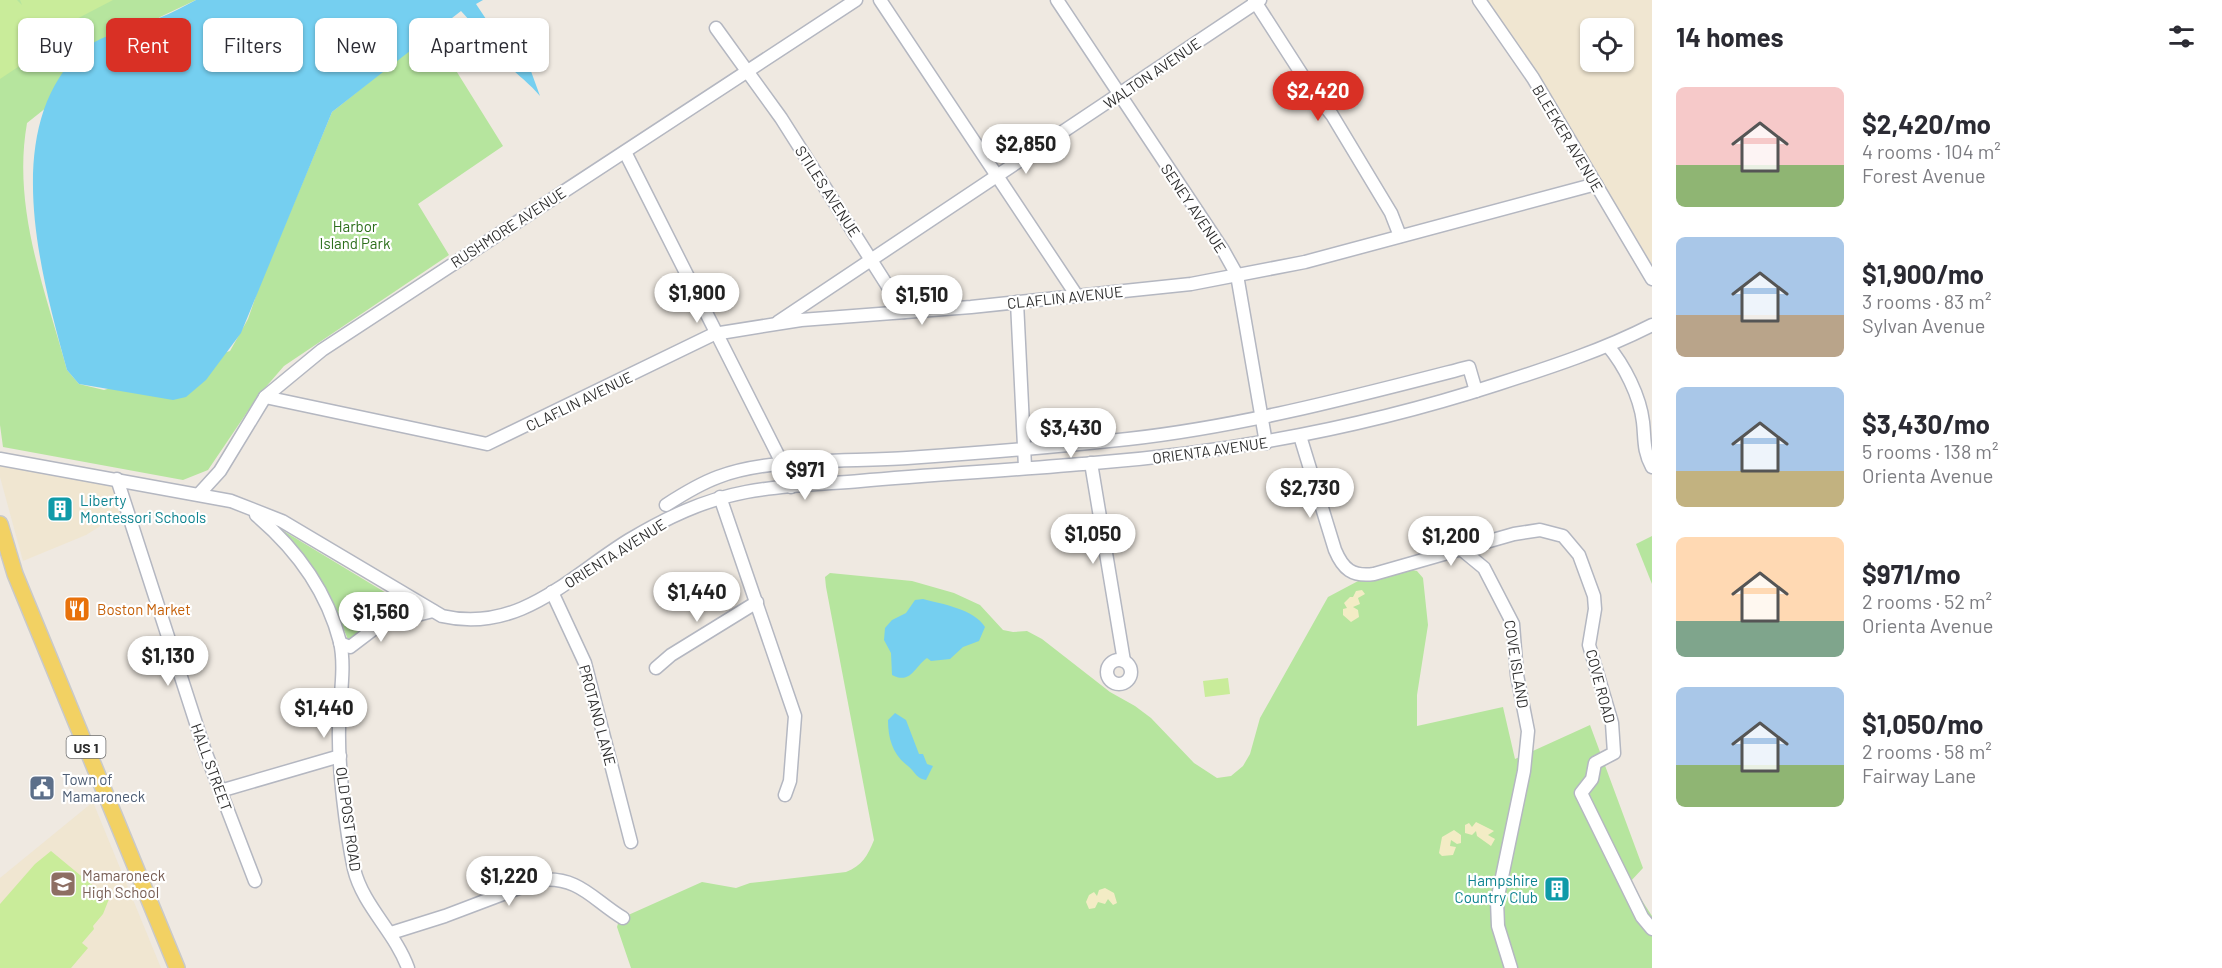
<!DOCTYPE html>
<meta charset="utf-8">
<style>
body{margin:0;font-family:Barlow,sans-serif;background:#f2f2f3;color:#2b2b33;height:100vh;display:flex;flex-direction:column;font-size:22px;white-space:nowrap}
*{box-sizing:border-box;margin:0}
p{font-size:20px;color:#7c7c81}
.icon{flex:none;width:33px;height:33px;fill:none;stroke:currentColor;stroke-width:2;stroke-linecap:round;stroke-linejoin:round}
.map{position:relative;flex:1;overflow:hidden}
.sheet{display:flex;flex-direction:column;background:#fff;width:570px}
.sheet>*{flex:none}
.banner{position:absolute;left:18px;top:18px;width:570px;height:54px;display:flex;gap:12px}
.buttons{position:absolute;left:1580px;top:18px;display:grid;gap:12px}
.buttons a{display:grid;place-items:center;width:54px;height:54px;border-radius:9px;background:#fff;box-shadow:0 2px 4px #0004;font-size:30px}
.price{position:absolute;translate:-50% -51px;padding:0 14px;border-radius:21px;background:#fff;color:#222;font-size:20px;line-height:39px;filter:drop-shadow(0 2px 3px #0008)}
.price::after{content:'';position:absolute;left:50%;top:36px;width:18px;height:14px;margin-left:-9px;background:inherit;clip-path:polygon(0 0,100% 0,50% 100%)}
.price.active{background:#d93025;color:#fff}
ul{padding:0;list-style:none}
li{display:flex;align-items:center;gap:18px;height:150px;padding:0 24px}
li span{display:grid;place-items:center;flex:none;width:168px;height:120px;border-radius:9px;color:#555}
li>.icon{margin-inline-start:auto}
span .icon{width:72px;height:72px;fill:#fffc;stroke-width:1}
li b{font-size:26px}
h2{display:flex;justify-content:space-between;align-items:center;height:72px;padding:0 24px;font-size:26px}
.chip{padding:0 21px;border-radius:9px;background:#fff;box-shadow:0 2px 4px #0004;font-size:21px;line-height:54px}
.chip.active{background:#d93025;color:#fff}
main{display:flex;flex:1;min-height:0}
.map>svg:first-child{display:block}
.education{fill:#f0e6d1;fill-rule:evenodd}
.green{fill:#b6e59e}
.sand{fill:#f3ecc5}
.pitch{fill:#c9ec9a}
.water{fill:#75cff0}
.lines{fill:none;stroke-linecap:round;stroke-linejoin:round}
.minor-casing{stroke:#b4b7c1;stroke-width:15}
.major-casing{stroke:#c9c9c9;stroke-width:18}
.minor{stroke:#fff;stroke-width:12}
.major{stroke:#f2d163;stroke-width:15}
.labels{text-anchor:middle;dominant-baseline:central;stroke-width:4.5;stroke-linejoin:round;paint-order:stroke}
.shield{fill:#fff;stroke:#6d6d6d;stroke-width:1.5}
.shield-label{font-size:14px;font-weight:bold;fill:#2e2e2e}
.street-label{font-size:15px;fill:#2e2e2e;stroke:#fff}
.park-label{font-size:15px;fill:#2c6e1b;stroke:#fff}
.culture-label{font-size:15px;fill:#0d838f;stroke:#fff;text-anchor:start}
.food-label{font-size:15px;fill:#c56008;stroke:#fff;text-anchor:start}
.service-label{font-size:15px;fill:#4e5e75;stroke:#fff;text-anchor:start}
.education-label{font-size:15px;fill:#785e54;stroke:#fff;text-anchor:start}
</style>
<main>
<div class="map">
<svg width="1652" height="968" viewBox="0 0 1652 968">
<rect width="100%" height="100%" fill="#efe9e1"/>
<g class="education">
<path d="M1481,0h171v264l-58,-91zM1590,28h33v34h-33z"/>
<polygon points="0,463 113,482 123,512 86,535 23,561 0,477"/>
<polygon points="93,802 161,968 0,968 0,878"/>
</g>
<g class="green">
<path d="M0,0h196l-36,17 -133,106c-15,85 18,166 40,247l12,14 25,6 126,-39 18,-32 11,-32 73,-175 100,-80 71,114 -85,58 31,51 -165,111 -26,30 -50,74 -25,10 -180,-33 -3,-22z"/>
<polygon points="282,530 411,608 349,642 339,618"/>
<polygon points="1652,536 1652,584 1636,544"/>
<path d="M1408,569l9,2 6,7 5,47 -11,70v31l86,-19 12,52 75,-34 53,143 -13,14 22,34v52h-1021l-14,-41 2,-7 7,-4 76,-34 34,6 14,-5 96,-11c16,-6 22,-17 28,-32l-48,-253 -1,-10 5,-4 82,8 42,12 26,12 23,25 10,2 14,-1 15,8 68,53 25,14 16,12 43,45 23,15 14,-2 12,-10 7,-12 10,-36 68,-121 32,-17z"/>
</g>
<g class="sand">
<polygon points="1356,591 1362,590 1365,594 1358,598 1360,604 1353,607 1358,610 1359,617 1351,622 1343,615 1343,609 1347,608 1344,603 1350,597 1353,597"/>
<polygon points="1476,822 1494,831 1488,835 1495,839 1491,846 1477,836 1476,831 1472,835 1465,833 1465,825 1469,823 1472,827"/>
<polygon points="1454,830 1461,835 1461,843 1457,844 1451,840 1450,846 1456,847 1453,855 1442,856 1439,853 1442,837"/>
<polygon points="1105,888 1114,893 1117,903 1113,905 1108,899 1105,904 1098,902 1095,908 1089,909 1086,902 1089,895 1094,892 1097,896 1099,890"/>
</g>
<g class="pitch">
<polygon points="0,0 17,0 22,5 20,0 113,0 40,38 31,22 36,55 0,79"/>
<polygon points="1228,678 1230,694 1205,697 1203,681"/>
<polygon points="51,851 109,899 103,914 93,926 94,929 82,943 88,948 71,968 0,968 0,904 35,864"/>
</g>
<g class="water">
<path d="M196,0h287l-7,4 32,48h16l16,44c-12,-15 -28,-24 -38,-39l-9,-4 -3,-10 -29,-32 -129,101 -91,221 -35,47 -20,17 -13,3 -94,-16 -12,-14c-28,-102 -67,-244 16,-321 23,-16 51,-21 76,-31 13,-5 25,-12 37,-18z"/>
<path d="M923,599c19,5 51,10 62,28l-6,14 -16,6 -13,12 -19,2 -4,-3c-12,8 -16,27 -35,17l-1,-22 -7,-13 1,-12 7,-8 14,-7 9,-13z"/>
<path d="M895,713l11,7 13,34h4l4,10 6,2 -7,14c-9,-1 -11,-8 -18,-14 -15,-11 -20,-27 -20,-46z"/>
</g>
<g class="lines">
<defs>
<g id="minor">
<polyline points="880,0 1077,296"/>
<polyline points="1057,0 1223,250 1237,275 1266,443"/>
<polyline points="1254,0 1310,87 1332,115 1391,213 1400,236"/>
<polyline points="1479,0 1533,78 1652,279"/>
<polyline points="716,28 781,118 904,312"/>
<polyline points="625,152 783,465 791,487"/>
<polyline points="1017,302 1025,467"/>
<polyline points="778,322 1260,0"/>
<path d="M1608,346c16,19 32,50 35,76 2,17 0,29 9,45"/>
<polyline points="265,397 487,444 714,334 801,320 971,307 1191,284 1305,262 1596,184"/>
<path d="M1300,436l35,114c8,19 17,27 39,24l140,-40 26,-4 23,6 16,19 15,41 1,13 -6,36 23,78 2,30 -19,10 -3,16 -11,14 61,124 10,12"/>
<path d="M0,459l231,42 51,20 160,95c77,18 127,-39 187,-76 37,-22 74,-40 117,-48 37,-7 76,-8 114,-11 78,-7 156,-11 234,-18 138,-11 272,-36 404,-79 53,-17 105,-34 154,-59"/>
<polyline points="1091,463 1124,661"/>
<polyline points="117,479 205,751 255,881"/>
<polyline points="199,494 220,471 265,397 322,350 856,0"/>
<polyline points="720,497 795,716 790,781 785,795"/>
<path d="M666,505c17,-11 33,-21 52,-28 51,-20 133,-15 189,-19 73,-5 147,-11 221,-19 116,-13 228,-43 341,-72l7,24"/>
<path d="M256,515c39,33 71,76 84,127 6,26 -1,59 -1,86 -1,39 7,103 15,141 9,37 41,63 54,99"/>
<polyline points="1461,549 1484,568 1513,624 1517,675 1528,731 1524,771 1497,901 1498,926 1511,968"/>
<polyline points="552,592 585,663 631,842"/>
<polyline points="340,643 350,647 375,628 389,622 433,611"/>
<circle cx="1119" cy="672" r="12"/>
<polyline points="656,668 671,655 757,602"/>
<polyline points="220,791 340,756"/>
<path d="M391,933l54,-17 95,-36c39,-4 53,20 83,38"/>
</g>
<polyline id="major" points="0,524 15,574 177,968"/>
</defs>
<use href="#minor" class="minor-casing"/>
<use href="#major" class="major-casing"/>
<use href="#minor" class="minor"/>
<use href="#major" class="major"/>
</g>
<defs>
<symbol id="building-square" viewBox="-11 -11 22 22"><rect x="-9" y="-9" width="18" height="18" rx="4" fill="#0f9aa8" stroke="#fff"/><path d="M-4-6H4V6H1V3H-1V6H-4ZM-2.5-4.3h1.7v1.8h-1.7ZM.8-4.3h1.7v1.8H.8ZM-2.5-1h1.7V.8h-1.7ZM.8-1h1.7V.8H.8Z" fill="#fff"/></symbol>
<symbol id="restaurant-square" viewBox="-11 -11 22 22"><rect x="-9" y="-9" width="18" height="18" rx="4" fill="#e8710a" stroke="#fff"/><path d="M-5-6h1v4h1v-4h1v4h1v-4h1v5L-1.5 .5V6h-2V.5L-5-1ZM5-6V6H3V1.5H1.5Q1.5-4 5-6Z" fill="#fff"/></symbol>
<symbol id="civic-square" viewBox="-11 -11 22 22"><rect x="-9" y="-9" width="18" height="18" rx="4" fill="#5c6f8a" stroke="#fff"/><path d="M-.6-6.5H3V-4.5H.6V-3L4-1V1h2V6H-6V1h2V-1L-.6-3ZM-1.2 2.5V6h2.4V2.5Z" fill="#fff"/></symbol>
<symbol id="school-square" viewBox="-11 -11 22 22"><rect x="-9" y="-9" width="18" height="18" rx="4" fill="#8d6e63" stroke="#fff"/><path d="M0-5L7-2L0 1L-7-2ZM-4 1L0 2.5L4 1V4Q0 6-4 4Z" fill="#fff"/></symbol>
</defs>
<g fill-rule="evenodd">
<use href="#building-square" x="45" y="494" width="30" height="30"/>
<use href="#restaurant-square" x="62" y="594" width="30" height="30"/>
<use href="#civic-square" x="27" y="773" width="30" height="30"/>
<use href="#school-square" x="48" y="869" width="30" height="30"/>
<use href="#building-square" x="1542" y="874" width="30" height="30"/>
</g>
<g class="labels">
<rect class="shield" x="66.5" y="736" width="39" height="22" rx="4.5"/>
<g class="shield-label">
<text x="86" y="747">US 1</text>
</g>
<g class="street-label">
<text transform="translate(1152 73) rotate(-34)">WALTON AVENUE</text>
<text transform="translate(1568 138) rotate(59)">BLEEKER AVENUE</text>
<text transform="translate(828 191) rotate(57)">STILES AVENUE</text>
<text transform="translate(1194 208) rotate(56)">SENEY AVENUE</text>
<text transform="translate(508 227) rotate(-33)">RUSHMORE AVENUE</text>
<text transform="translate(1065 297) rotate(-6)">CLAFLIN AVENUE</text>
<text transform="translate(579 401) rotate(-26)">CLAFLIN AVENUE</text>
<text transform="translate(1210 450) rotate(-8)">ORIENTA AVENUE</text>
<text transform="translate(615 553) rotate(-32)">ORIENTA AVENUE</text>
<text transform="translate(1517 664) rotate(81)">COVE ISLAND</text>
<text transform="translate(1601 686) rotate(75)">COVE ROAD</text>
<text transform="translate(598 715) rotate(75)">PROTANO LANE</text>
<text transform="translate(212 767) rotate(70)">HALL STREET</text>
<text transform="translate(349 819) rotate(82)">OLD POST ROAD</text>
</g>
<g class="park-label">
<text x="355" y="226">Harbor<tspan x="355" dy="17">Island Park</tspan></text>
</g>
<g class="culture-label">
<text x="80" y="500">Liberty<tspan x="80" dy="17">Montessori Schools</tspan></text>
<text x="1538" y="880" text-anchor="end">Hampshire<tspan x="1538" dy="17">Country Club</tspan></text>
</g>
<g class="food-label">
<text x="97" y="609">Boston Market</text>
</g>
<g class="service-label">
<text x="62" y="779">Town of<tspan x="62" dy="17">Mamaroneck</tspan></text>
</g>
<g class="education-label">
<text x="82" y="875">Mamaroneck<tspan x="82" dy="17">High School</tspan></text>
</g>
</g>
</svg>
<div class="buttons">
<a><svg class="icon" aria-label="locate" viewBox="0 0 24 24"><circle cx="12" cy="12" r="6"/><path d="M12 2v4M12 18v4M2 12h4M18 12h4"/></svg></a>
</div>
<b class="price active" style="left:1318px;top:122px">$2,420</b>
<b class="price" style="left:1026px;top:175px">$2,850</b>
<b class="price" style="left:697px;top:324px">$1,900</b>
<b class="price" style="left:922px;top:326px">$1,510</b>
<b class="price" style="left:1071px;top:459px">$3,430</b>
<b class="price" style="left:805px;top:501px">$971</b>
<b class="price" style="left:1310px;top:519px">$2,730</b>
<b class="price" style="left:1093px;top:565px">$1,050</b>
<b class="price" style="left:1451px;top:567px">$1,200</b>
<b class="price" style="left:697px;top:623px">$1,440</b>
<b class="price" style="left:381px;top:643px">$1,560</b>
<b class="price" style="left:168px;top:687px">$1,130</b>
<b class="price" style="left:324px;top:739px">$1,440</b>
<b class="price" style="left:509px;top:907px">$1,220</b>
<div class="banner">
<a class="chip">Buy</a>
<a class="chip active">Rent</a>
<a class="chip">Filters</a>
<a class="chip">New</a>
<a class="chip">Apartment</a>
</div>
</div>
<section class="sheet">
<h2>14 homes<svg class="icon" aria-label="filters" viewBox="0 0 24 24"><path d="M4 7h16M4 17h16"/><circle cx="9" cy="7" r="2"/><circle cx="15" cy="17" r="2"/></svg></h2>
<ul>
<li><span style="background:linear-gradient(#f6c9c9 65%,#8fb573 0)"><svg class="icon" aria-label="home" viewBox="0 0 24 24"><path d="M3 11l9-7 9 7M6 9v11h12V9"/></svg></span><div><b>$2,420/mo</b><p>4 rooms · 104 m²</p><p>Forest Avenue</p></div></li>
<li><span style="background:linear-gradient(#a9c7e8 65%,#b9a48a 0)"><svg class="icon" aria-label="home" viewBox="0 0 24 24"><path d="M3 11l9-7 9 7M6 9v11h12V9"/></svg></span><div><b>$1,900/mo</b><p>3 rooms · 83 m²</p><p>Sylvan Avenue</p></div></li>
<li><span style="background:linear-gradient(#a9c7e8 70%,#c2b280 0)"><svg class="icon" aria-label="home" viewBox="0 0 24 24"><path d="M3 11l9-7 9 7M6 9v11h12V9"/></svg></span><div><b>$3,430/mo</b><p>5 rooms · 138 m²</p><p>Orienta Avenue</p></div></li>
<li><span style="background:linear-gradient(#ffd9b3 70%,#7fa58c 0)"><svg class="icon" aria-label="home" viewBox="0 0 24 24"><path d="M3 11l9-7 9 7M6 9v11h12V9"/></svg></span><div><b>$971/mo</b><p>2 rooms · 52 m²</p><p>Orienta Avenue</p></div></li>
<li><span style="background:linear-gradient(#a9c7e8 65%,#8fb573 0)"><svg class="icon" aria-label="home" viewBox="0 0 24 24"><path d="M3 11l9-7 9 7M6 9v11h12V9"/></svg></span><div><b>$1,050/mo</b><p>2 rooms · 58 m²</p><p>Fairway Lane</p></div></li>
</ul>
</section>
</main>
